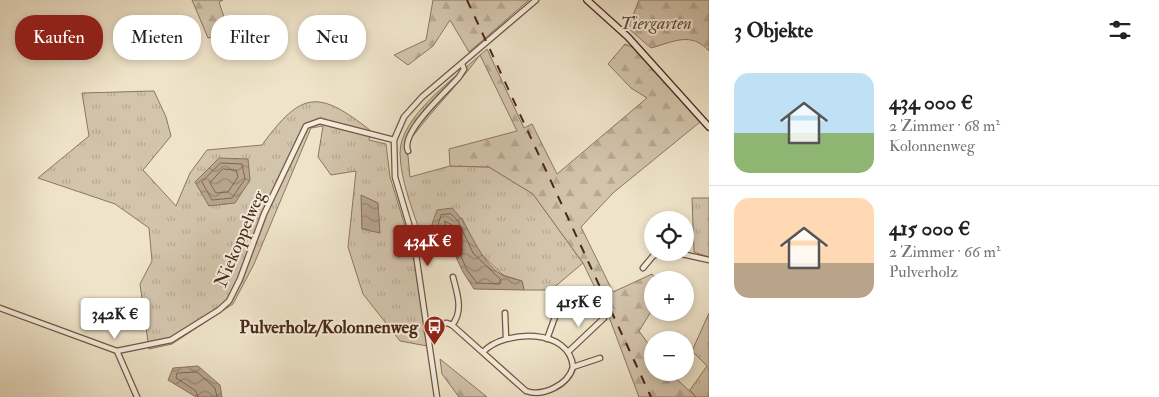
<!DOCTYPE html>
<html lang="de">
<meta charset="utf-8">
<style>
body{margin:0;font-family:"IM FELL Double Pica",serif;background:#f2f2f2;color:#222;height:100vh;display:flex;flex-direction:column;font-size:19px;white-space:nowrap}
*{box-sizing:border-box;margin:0}
p{font-size:16px;color:#767676}
.icon{flex:none;width:28px;height:28px;fill:none;stroke:currentColor;stroke-width:2;stroke-linecap:round;stroke-linejoin:round}
.map{position:relative;flex:1;overflow:hidden}
.side{display:flex;flex-direction:column;background:#fff;width:450px}
.side>*{flex:none}
.hud{position:absolute;left:15px;top:15px;width:475px;height:45px;display:flex;gap:10px}
.tools{position:absolute;left:644px;top:211px;display:grid;gap:10px}
.tools a{display:grid;place-items:center;width:50px;height:50px;border-radius:50%;background:#fff;box-shadow:0 2px 8px #0003;font-size:25px}
.price{position:absolute;translate:-50% -42px;padding:0 11px;border-radius:5px;background:#fff;color:#222;font-size:16px;line-height:32px;filter:drop-shadow(0 1px 2px #0008)}
.price::after{content:'';position:absolute;left:50%;top:30px;width:15px;height:11px;margin-left:-8px;background:inherit;clip-path:polygon(0 0,100% 0,50% 100%)}
.price.on{background:#8f2418;color:#fff}
ul{padding:0;list-style:none}
li{display:flex;align-items:center;gap:15px;height:125px;padding:0 25px}
li+li{border-top:1px solid #e0e0e0}
li span{display:grid;place-items:center;flex:none;width:140px;height:100px;border-radius:15px;color:#555}
li>.icon{margin-inline-start:auto}
span .icon{width:60px;height:60px;fill:#fffc;stroke-width:1}
li b{font-size:21px}
h2{display:flex;justify-content:space-between;align-items:center;height:60px;padding:0 25px;font-size:21px}
.pill{padding:0 18px;border-radius:20px;background:#fff;box-shadow:0 2px 8px #0003;font-size:18px;line-height:45px}
.pill.on{background:#8f2418;color:#fff}
main{display:flex;flex:1;min-height:0}
.map>svg:first-child{display:block}
.grass{fill:url(#grass-tufts);stroke:#8e7662;fill-rule:evenodd}
.forest{fill:url(#forest-firs);stroke:#8e7662}
.water{fill:url(#water-waves);stroke:#8b725e}
.lines{fill:none;stroke-linecap:round;stroke-linejoin:round}
.shore{stroke:#806652;stroke-width:1}
.street-casing{stroke:#725744;stroke-width:7}
.secondary-casing{stroke:#492817;stroke-width:8}
.street{stroke:#f5eddd;stroke-width:4.5}
.secondary{stroke:#f5eddd;stroke-width:5.5}
.rail{stroke:#492817;stroke-width:2;stroke-dasharray:9 9;stroke-linecap:butt}
.labels{text-anchor:middle;dominant-baseline:central;stroke-width:4;stroke-linejoin:round;paint-order:stroke}
.park-label{font-size:18px;font-style:italic;fill:#654735;stroke:#f5eddd}
.street-label{font-size:18px;fill:#492817;stroke:#f5eddd}
.poi-label{font-size:18px;font-weight:bold;fill:#492817;stroke:#f5eddd;text-anchor:end}
</style>
<main>
<div class="map">
<svg width="709" height="397" viewBox="0 0 709 397">
<defs>
<pattern id="grass-tufts" width="24" height="20" patternUnits="userSpaceOnUse" patternTransform="scale(1.25)"><rect width="24" height="20" fill="#d3c4ac"/><path d="M3 7l-1-3M5 7V3M7 7l1-3M15 17l-1-3M17 17v-4M19 17l1-3" fill="none" stroke="#b7a893"/></pattern>
<pattern id="forest-firs" width="22" height="20" patternUnits="userSpaceOnUse" patternTransform="scale(1.25)"><rect width="22" height="20" fill="#d3c4ac"/><path d="M5 1l3.5 6h-7zM16 11l3.5 6h-7z" fill="#b7a893"/></pattern>
<pattern id="water-waves" width="16" height="10" patternUnits="userSpaceOnUse" patternTransform="scale(1.25)"><rect width="16" height="10" fill="#b7a48d"/><path d="M0 5q4-4 8 0t8 0" fill="none" stroke="#978672"/></pattern>
</defs>
<rect width="100%" height="100%" fill="#efe4ca"/>
<filter id="stains"><feTurbulence type="fractalNoise" baseFrequency=".004" numOctaves="4"/><feColorMatrix values="0 0 0 0 .2 0 0 0 0 .09 0 0 0 0 .02 0 0 0 .5 -.17"/></filter>
<radialGradient id="worn" r=".72"><stop offset=".6" stop-color="#630" stop-opacity="0"/><stop offset="1" stop-color="#630" stop-opacity=".3"/></radialGradient>
<g class="grass">
<path d="M480,55c-21,29 -46,53 -67,81l-4,-1 -4,14 3,7 2,21 40,-11 39,1 44,27 50,69 -32,27h-27l-2,-9 -19,-6 -26,-25 -15,-32 -30,6 6,22 -12,4c-9,-30 -25,-64 -26,-96 -1,-37 55,-76 80,-99z"/>
<path d="M154,91l12,26 5,19 -28,34 33,36 14,-33 17,-23 55,-5c40,-55 57,-55 109,-14l-2,9 17,4 4,33 23,75 14,94 -27,-5 -37,-47 -15,-47 8,-76 -25,4 -13,-18 5,-31 -12,2 -57,136 -21,40 -61,40 -23,5 -9,-65 12,-23 -3,-33 -34,-24 -77,-26 51,-42 -7,-43zM362,196l16,7v15l-16,11z"/>
<polygon points="692,198 709,198 709,257 694,252"/>
<polygon points="709,313 709,397 696,397 690,390 707,366 692,351"/>
</g>
<g class="forest">
<polygon points="192,0 223,0 219,2 229,32 208,38"/>
<polygon points="433,0 529,0 469,52 450,20 433,46 408,65 394,55 426,40"/>
<path d="M639,0h70v51c-18,-20 -36,-9 -58,-3l-23,-20z"/>
<polygon points="625,44 632,47 700,122 613,193 581,227 613,292 652,274 657,280 652,280 652,310 639,331 652,349 652,372 670,373 696,397 639,397 609,317 583,263 533,194 489,167 450,166 449,149 517,131 480,55 487,49 524,128 532,124 557,174 647,98 631,88 608,64"/>
<polygon points="440,359 487,397 459,397 442,374"/>
</g>
<g class="water">
<polygon points="219,158 248,159 250,180 235,203 209,206 195,182"/>
<polygon points="361,195 378,203 380,233 362,229"/>
<path d="M452,208c20,20 25,51 50,67 5,3 14,4 20,6l2,9 -50,-1 -11,-17 -8,-17 -17,-9 -6,-22 5,-14z"/>
<polygon points="198,366 220,385 222,397 196,397 168,380 173,368"/>
</g>
<g class="lines">
<g class="shore">
<polygon points="221,163 242,164 245,179 232,198 212,200 202,182"/>
<polygon points="223,169 236,170 238,177 228,192 216,193 210,183"/>
<polygon points="451,214 458,221 473,253 501,280 500,284 477,283 467,270 459,252 442,243 438,225 441,215"/>
<polygon points="445,221 452,225 460,240 459,243 448,238"/>
<polyline points="198,397 196,391 176,378 177,373 197,372 215,388 217,397"/>
</g>
<defs>
<g id="street">
<path d="M408,151c-8,-19 39,-60 51,-74l5,-8 -2,-5"/>
<polyline points="673,252 709,260"/>
<polyline points="643,268 653,256 662,252"/>
<polyline points="0,308 117,351 171,340 219,310 229,301 240,279 264,214 306,126 320,121 394,140"/>
<polyline points="505,313 506,338"/>
<path d="M427,325l20,-2 5,2 74,66c17,6 42,-6 47,-24l27,-9"/>
<path d="M452,325c12,-14 5,-32 1,-48"/>
<polyline points="547,339 555,317"/>
<polyline points="117,351 137,397"/>
<path d="M483,352c22,-23 87,-24 90,15"/>
<polyline points="568,352 604,318"/>
<polyline points="437,397 414,241 395,177 394,140 404,117 422,97 536,0"/>
</g>
<polyline id="secondary" points="587,0 628,37 709,127"/>
</defs>
<use href="#street" class="street-casing"/>
<use href="#secondary" class="secondary-casing"/>
<use href="#street" class="street"/>
<use href="#secondary" class="secondary"/>
<polyline class="rail" points="467,0 651,397"/>
</g>
<defs>
<symbol id="bus-pin" viewBox="-11 -11 22 30"><path d="M0 17L-7.5 6A9.5 9.5 0 1 1 7.5 6Z" fill="#8f2418" stroke="#f5eddd"/><path d="M-5-6H5V4H4V6H2V4H-2V6H-4V4H-5ZM-3.5-4V0h7V-4ZM-3.5 1.2v1.5H-2V1.2ZM2 1.2v1.5H3.5V1.2Z" fill="#fff"/></symbol>
</defs>
<g fill-rule="evenodd">
<use href="#bus-pin" x="422" y="314" width="25" height="34"/>
</g>
<g class="labels">
<g class="park-label">
<text x="656" y="23">Tiergarten</text>
</g>
<g class="street-label">
<text transform="translate(240 239) rotate(-67)">Niekoppelweg</text>
</g>
<g class="poi-label">
<text x="418" y="327">Pulverholz/Kolonnenweg</text>
</g>
</g>
<rect width="100%" height="100%" filter="url(#stains)"/>
<rect width="100%" height="100%" fill="url(#worn)"/>
</svg>
<div class="tools">
<a><svg class="icon" aria-label="locate" viewBox="0 0 24 24"><circle cx="12" cy="12" r="6"/><path d="M12 2v4M12 18v4M2 12h4M18 12h4"/></svg></a>
<a>+</a>
<a>−</a>
</div>
<b class="price on" style="left:428px;top:267px">434K €</b>
<b class="price" style="left:579px;top:328px">415K €</b>
<b class="price" style="left:115px;top:340px">342K €</b>
<div class="hud">
<a class="pill on">Kaufen</a>
<a class="pill">Mieten</a>
<a class="pill">Filter</a>
<a class="pill">Neu</a>
</div>
</div>
<section class="side">
<h2>3 Objekte<svg class="icon" aria-label="filters" viewBox="0 0 24 24"><path d="M4 7h16M4 17h16"/><circle cx="9" cy="7" r="2"/><circle cx="15" cy="17" r="2"/></svg></h2>
<ul>
<li><span style="background:linear-gradient(#bfe0f5 60%,#8fb573 0)"><svg class="icon" aria-label="home" viewBox="0 0 24 24"><path d="M3 11l9-7 9 7M6 9v11h12V9"/></svg></span><div><b>434 000 €</b><p>2 Zimmer · 68 m²</p><p>Kolonnenweg</p></div></li>
<li><span style="background:linear-gradient(#ffd9b3 65%,#b9a48a 0)"><svg class="icon" aria-label="home" viewBox="0 0 24 24"><path d="M3 11l9-7 9 7M6 9v11h12V9"/></svg></span><div><b>415 000 €</b><p>2 Zimmer · 66 m²</p><p>Pulverholz</p></div></li>
</ul>
</section>
</main>
